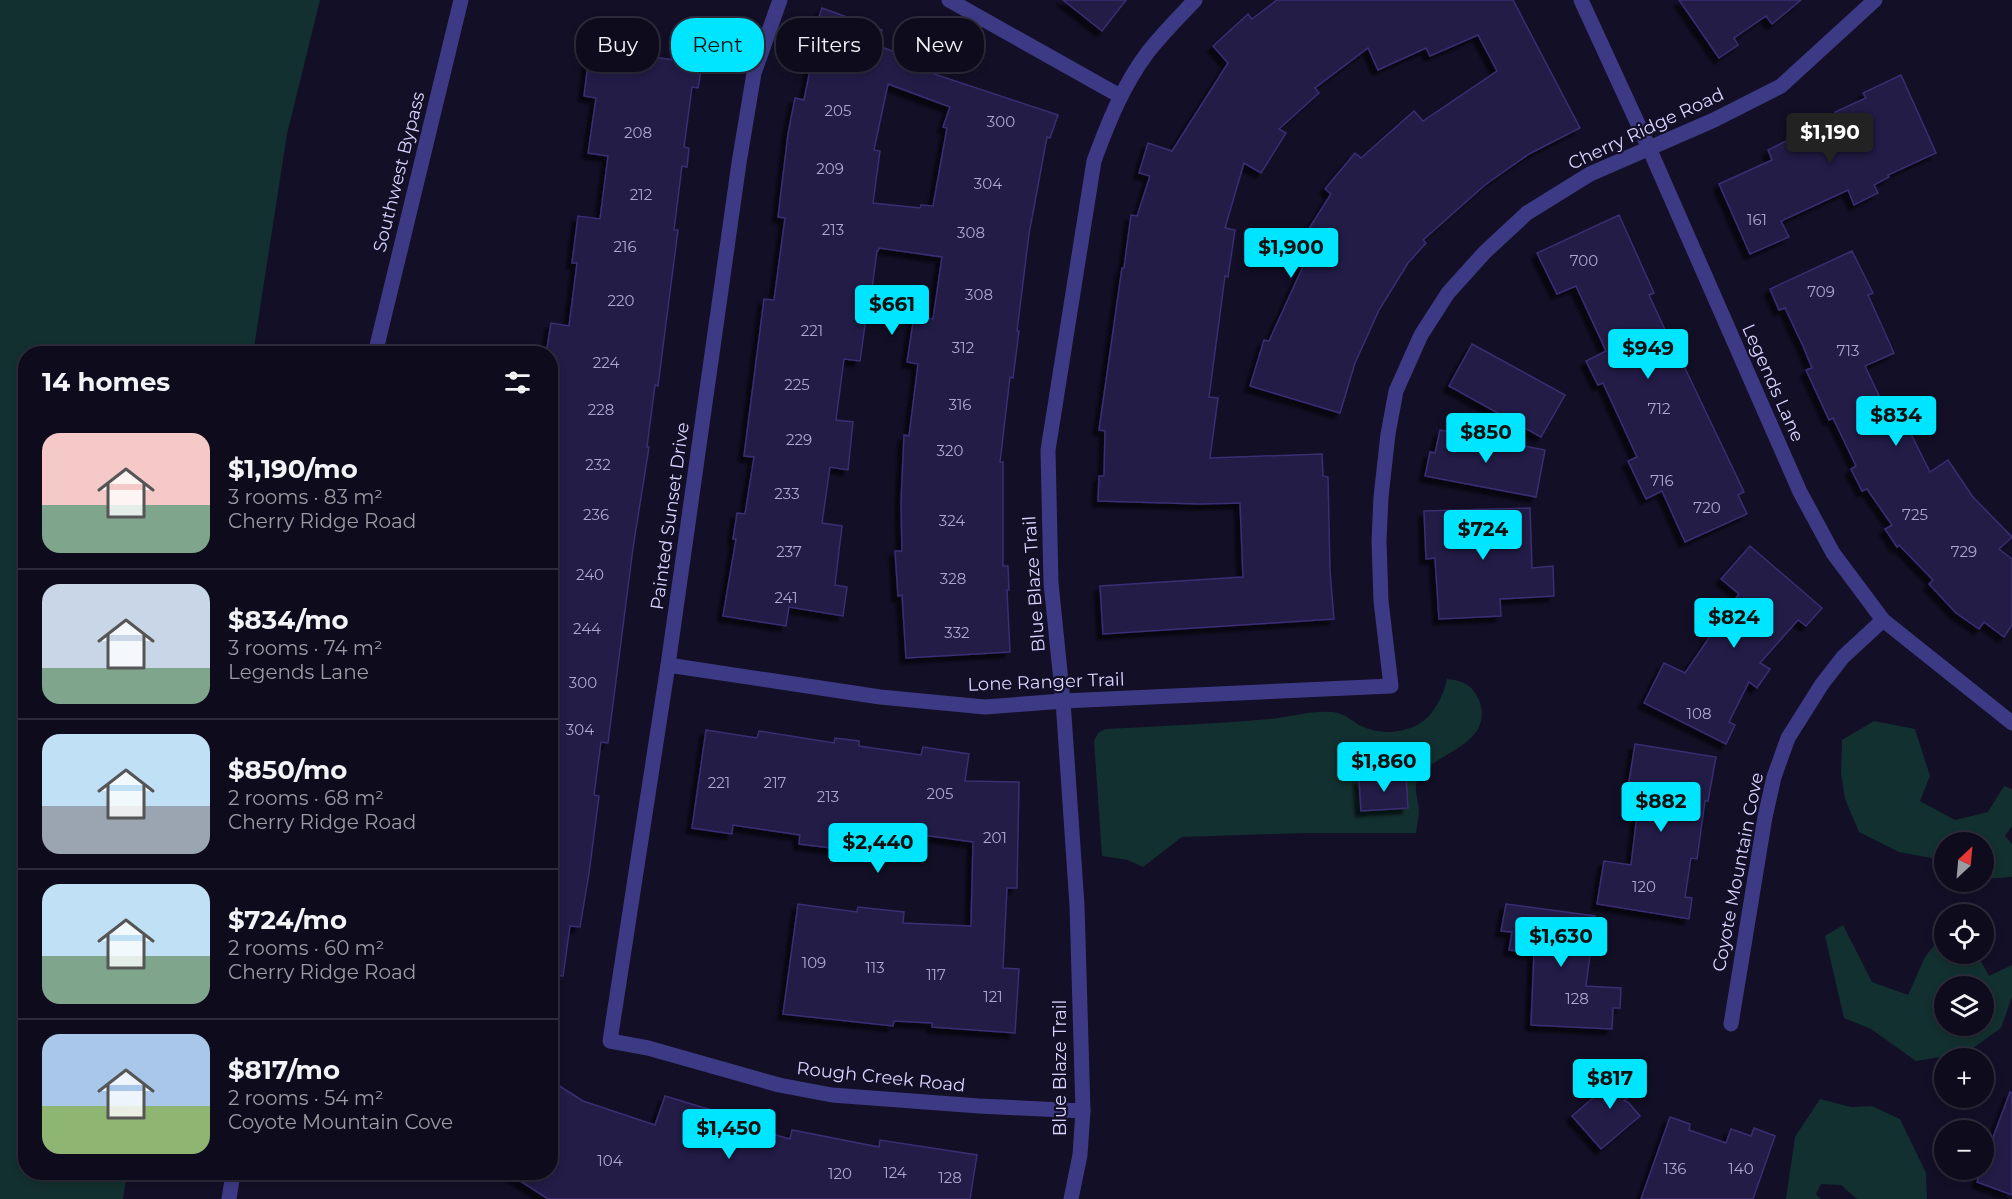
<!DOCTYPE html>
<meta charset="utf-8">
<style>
body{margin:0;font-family:Montserrat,sans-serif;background:#171425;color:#f1f3f6;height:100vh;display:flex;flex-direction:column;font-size:22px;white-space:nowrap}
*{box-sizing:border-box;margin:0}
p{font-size:20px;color:#9b9ba3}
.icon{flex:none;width:33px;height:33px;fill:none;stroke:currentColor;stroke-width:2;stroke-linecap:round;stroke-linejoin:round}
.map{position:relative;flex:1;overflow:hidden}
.sheet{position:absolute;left:18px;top:346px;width:540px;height:834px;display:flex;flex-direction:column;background:#0e0b1c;border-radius:24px;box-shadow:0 3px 9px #0003,0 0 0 2px #2e2b3b}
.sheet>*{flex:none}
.guide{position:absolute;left:576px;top:18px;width:570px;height:54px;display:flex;gap:12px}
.needle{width:39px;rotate:26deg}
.controls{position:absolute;left:1934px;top:832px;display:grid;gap:12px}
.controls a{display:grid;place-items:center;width:60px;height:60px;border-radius:50%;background:#0e0b1c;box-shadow:0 3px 9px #0003,0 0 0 2px #2e2b3b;font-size:30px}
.price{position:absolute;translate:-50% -51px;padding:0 14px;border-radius:6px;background:#00e5ff;color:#111;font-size:20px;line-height:39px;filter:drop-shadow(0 2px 3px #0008)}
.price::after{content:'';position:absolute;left:50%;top:36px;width:18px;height:14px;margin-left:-9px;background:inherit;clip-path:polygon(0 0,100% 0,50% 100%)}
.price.current{background:#222;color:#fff}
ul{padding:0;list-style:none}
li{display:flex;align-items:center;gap:18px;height:150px;padding:0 24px}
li+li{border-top:2px solid #2e2b3b}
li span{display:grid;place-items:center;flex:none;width:168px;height:120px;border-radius:18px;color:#555}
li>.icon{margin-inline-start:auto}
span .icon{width:72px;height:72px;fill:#fffc;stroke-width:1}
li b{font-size:26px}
h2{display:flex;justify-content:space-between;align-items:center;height:72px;padding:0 24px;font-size:26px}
.tag{padding:0 21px;border-radius:24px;background:#0e0b1c;box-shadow:0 3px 9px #0003,0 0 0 2px #2e2b3b;font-size:21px;line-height:54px}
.tag.current{background:#00e5ff;color:#111}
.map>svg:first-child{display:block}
.green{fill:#12302f;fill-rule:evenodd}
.building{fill:#241b47;stroke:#3b2d73;stroke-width:1.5;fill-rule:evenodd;filter:url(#shadow)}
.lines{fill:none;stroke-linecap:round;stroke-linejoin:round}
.minor{stroke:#3d3a85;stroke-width:15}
.labels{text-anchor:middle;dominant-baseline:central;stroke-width:4.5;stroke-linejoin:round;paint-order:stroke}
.number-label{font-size:15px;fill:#aca6d1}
.street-label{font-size:18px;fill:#d9d4ff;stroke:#130f26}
</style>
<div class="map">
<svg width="2012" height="1199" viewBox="0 0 2012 1199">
<defs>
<filter id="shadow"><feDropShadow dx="-5.5" dy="5.5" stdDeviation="1.5" flood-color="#0009"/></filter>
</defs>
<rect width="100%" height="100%" fill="#130f26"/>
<g class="green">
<polygon points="0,0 320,0 287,134 253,354 26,354 26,1173 127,1173 123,1199 0,1199"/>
<path d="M1447,679c16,2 25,5 32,21 17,45 -47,53 -61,78 -5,11 0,20 1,32 0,7 -2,15 -3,23h-110l-124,4 -39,30 -15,-7 -26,-4 -8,-115 4,-8 7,-4c55,-3 110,-5 164,-10 20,-2 45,-9 64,-7 12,1 18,9 28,14 15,7 33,8 49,2 20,-6 33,-29 37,-49z"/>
<polygon points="1874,721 1915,729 1930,776 1920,801 1955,820 1988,812 2004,786 2012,789 2012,826 2005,836 2012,844 2012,877 1983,879 1983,843 1944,843 1944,864 1931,858 1899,852 1859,832 1845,799 1841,774 1842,740"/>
<path d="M1843,925l29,57 36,13 17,-38 17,-22 2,1v18h33l12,22 23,-11v32l-11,31 -35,25 -50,8 -45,-32 -27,-11 -19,-82zM1944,987h39v39h-39z"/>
<polygon points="1820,1099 1851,1107 1872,1106 1900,1119 1926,1173 1927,1199 1857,1199 1841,1185 1821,1184 1816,1194 1821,1199 1786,1199 1795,1137"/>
</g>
<g class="building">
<polygon points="1063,0 1126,0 1102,31"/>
<polygon points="1277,0 1513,0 1580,128 1529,154 1485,185 1423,240 1426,243 1408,263 1379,310 1355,363 1340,413 1250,386 1264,340 1269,341 1305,262 1293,254 1331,194 1325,189 1355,153 1361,158 1414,111 1423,121 1497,71 1478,35 1430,56 1426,48 1378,70 1368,48 1315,88 1319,93 1279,129 1286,133 1261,173 1244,163 1225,228 1235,230 1228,277 1225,276 1209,397 1218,398 1210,458 1322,454 1323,476 1328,477 1330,571 1334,619 1103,634 1100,586 1243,577 1240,503 1200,504 1098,501 1099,476 1104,476 1105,431 1099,430 1122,268 1124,268 1131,215 1137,216 1150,176 1139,173 1148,143 1172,151 1228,63 1213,46 1248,14 1252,19"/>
<polygon points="1679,0 1801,0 1772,24 1766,16 1734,38 1738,45 1719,58"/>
<path d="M822,8l60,22 -6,15 51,19 -2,7 133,44 -8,23 -3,-1 -18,97 -12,97h2l-6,47 -3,-1 -10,85h3v104h5l1,24h-2l3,62 -104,6 -4,-63 -4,1 -3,-45h7l-1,-48 3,-68 5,1 9,-72 -11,-2 7,-46 19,3 9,-62 -63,-9 -1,3h-1l-7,53h-2l-8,57 -16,-2 -8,61 17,2 -5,48 -18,-3 -8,56 20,3 -7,59 12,2 -4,29 -54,-9 -3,19 -63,-10 13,-77h-3l4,-26 8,1 9,-57 -10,-1 20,-157 10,1 11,-82 -7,-1 10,-83 7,-36 9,2 10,-50 6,-16 -6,-3zM888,84l62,23 -7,20 4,1 -14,78 -12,-1 -1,3 -47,-5 7,-52 -6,-1z"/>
<polygon points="590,48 702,64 698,88 692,87 684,147 689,148 687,167 682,166 674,230 678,230 666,323 658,386 655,385 647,447 649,447 633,548 608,743 601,742 594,795 599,796 589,873 580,927 570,926 563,976 550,975 550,526 557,482 550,481 550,354 546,354 551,323 569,326 577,263 572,263 578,216 600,219 608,156 588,153 596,98 584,96"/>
<polygon points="1901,75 1936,153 1888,175 1889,177 1874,185 1878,193 1854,205 1848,190 1781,221 1789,237 1750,254 1719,184 1772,160 1768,150 1786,141 1788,144 1840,121 1835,112 1866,98 1863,93"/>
<polygon points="1619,215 1654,293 1649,295 1672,345 1675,343 1684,363 1683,364 1744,492 1738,495 1747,514 1685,542 1662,491 1646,499 1628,461 1637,457 1603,383 1598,385 1586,361 1606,351 1576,286 1557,294 1537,253"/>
<polygon points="1852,251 1873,293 1868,295 1894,353 1865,366 1893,425 1904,420 1930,472 1948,460 1973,497 2012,537 1999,549 2012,559 2012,625 2004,637 1984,622 1979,629 1956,613 1929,584 1933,580 1899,545 1897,547 1885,529 1892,525 1867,489 1862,491 1851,469 1856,466 1833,418 1829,420 1806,370 1812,368 1803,346 1785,308 1779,310 1770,289"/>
<polygon points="1472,344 1565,395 1541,437 1449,386"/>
<polygon points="1440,430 1545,450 1536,497 1425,476 1430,452 1435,453"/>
<polygon points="1530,508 1532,568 1553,566 1554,596 1500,599 1501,616 1439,619 1435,558 1426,559 1424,511"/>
<polygon points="1750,546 1822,608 1806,626 1798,620 1760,663 1770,669 1757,688 1749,682 1729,722 1735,725 1726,744 1644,703 1664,663 1685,673 1739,594 1721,579"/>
<polygon points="706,730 757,738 759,731 834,743 835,738 859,741 859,746 921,755 923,747 969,754 965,781 1019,782 1017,888 1007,888 1003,968 1019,969 1015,1033 932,1027 932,1023 894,1021 893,1026 783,1014 798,904 857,912 858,907 904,912 903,923 971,926 973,842 901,832 898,856 799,844 800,835 733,825 732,834 692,828"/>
<polygon points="1635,744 1716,757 1708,801 1705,801 1697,859 1691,858 1685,897 1692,898 1689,919 1597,904 1604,861 1631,865 1640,790 1628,788"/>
<polygon points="1406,775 1408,808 1361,811 1359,779"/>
<polygon points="1506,904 1595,916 1586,986 1621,988 1620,1008 1613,1008 1612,1029 1531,1025 1534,953 1509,950 1512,932 1501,931"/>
<polygon points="1628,1068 1643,1085 1624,1101 1628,1102 1640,1116 1601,1149 1572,1116"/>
<polygon points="550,1080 583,1101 655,1125 665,1096 738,1118 737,1124 790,1139 792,1130 879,1147 880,1140 977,1155 970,1199 548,1199 508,1173 550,1173"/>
<polygon points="2010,1092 2012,1093 2012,1195 1977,1182 1981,1170 1983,1170 1983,1164"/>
<polygon points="1670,1117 1690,1124 1689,1130 1726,1143 1731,1129 1751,1136 1754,1128 1775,1136 1753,1199 1641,1199"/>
</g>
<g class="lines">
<g class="minor">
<polyline points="780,0 754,73 739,163 668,665 610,1041 648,1048 779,1085 832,1095 979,1106 1083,1111"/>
<polyline points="949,0 1120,96"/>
<polyline points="1581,0 1649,148 1800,492 1833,553 1883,620 2012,723"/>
<polyline points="375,354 461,0"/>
<polyline points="668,665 880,697 985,707 1063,701 1391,686 1381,601 1379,541 1381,497 1388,434 1396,391 1421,335 1448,293 1485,252 1527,213 1590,174 1714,120 1781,86 1875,0"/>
<polyline points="1731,1024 1765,817 1774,777 1788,738 1822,684 1843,657 1883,620"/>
<polyline points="229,1199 233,1173"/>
<path d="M1071,1199l9,-44 3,-44 -6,-206 -14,-204 -12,-118 -3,-133 46,-289c14,-38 29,-76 54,-109 14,-18 31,-35 47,-52"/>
</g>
</g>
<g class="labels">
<g class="number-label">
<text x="838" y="110">205</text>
<text x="1001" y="121">300</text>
<text x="638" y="132">208</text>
<text x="830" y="168">209</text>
<text x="988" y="183">304</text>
<text x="641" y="194">212</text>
<text x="1757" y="219">161</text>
<text x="833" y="229">213</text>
<text x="971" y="232">308</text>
<text x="625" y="246">216</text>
<text x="1584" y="260">700</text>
<text x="1821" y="291">709</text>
<text x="979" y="294">308</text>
<text x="621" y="300">220</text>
<text x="812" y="330">221</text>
<text x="963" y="347">312</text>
<text x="1848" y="350">713</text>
<text x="606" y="362">224</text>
<text x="797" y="384">225</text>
<text x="960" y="404">316</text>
<text x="1659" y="408">712</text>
<text x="601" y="409">228</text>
<text x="799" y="439">229</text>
<text x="950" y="450">320</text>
<text x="598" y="464">232</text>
<text x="1662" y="480">716</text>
<text x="787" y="493">233</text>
<text x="1707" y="507">720</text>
<text x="596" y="514">236</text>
<text x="1915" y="514">725</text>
<text x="952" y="520">324</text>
<text x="789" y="551">237</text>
<text x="1964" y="551">729</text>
<text x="590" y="574">240</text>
<text x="953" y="578">328</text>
<text x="786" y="597">241</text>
<text x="587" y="628">244</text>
<text x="957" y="632">332</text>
<text x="583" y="682">300</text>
<text x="1699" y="713">108</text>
<text x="580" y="729">304</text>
<text x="719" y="782">221</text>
<text x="775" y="782">217</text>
<text x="940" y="793">205</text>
<text x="828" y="796">213</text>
<text x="995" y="837">201</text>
<text x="1644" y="886">120</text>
<text x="814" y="962">109</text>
<text x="875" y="967">113</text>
<text x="936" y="974">117</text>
<text x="993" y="996">121</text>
<text x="1577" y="998">128</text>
<text x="610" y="1160">104</text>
<text x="1675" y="1168">136</text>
<text x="1741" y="1168">140</text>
<text x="895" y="1172">124</text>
<text x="840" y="1173">120</text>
<text x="950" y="1177">128</text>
</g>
<g class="street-label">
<text transform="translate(1646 129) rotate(-25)">Cherry Ridge Road</text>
<text transform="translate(399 172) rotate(-76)">Southwest Bypass</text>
<text transform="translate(1773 383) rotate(66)">Legends Lane</text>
<text transform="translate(670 516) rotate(-82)">Painted Sunset Drive</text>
<text transform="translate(1034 584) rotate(-94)">Blue Blaze Trail</text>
<text transform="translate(1046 682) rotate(-2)">Lone Ranger Trail</text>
<text transform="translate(1738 872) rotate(-79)">Coyote Mountain Cove</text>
<text transform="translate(1060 1068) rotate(-90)">Blue Blaze Trail</text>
<text transform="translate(881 1077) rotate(6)">Rough Creek Road</text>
</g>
</g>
</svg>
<div class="controls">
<a><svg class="needle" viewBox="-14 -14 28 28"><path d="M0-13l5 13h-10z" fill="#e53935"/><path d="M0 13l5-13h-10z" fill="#9b9ba3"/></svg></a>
<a><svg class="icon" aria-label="locate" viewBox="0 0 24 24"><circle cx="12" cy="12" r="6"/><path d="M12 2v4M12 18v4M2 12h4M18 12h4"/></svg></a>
<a><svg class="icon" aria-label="layers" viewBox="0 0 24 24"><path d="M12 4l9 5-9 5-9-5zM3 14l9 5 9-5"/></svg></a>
<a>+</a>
<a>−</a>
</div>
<b class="price current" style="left:1830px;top:164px">$1,190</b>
<b class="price" style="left:1291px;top:279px">$1,900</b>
<b class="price" style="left:892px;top:336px">$661</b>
<b class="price" style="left:1648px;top:380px">$949</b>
<b class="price" style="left:1896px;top:447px">$834</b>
<b class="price" style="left:1486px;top:464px">$850</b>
<b class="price" style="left:1483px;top:561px">$724</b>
<b class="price" style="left:1734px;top:649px">$824</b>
<b class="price" style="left:1384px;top:793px">$1,860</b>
<b class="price" style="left:1661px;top:833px">$882</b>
<b class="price" style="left:878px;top:874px">$2,440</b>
<b class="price" style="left:1561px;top:968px">$1,630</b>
<b class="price" style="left:1610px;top:1110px">$817</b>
<b class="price" style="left:729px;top:1160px">$1,450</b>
<div class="guide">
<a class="tag">Buy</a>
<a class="tag current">Rent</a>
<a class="tag">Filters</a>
<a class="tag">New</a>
</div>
<section class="sheet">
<h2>14 homes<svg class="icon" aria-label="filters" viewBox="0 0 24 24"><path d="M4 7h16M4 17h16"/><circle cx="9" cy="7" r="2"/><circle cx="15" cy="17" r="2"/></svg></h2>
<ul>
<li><span style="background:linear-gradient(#f6c9c9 60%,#7fa58c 0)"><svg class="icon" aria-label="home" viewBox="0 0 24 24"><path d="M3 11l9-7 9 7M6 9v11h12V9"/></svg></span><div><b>$1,190/mo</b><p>3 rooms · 83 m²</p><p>Cherry Ridge Road</p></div></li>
<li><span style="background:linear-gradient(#c9d6e8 70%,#7fa58c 0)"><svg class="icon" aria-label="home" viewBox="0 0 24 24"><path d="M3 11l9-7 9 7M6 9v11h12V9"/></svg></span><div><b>$834/mo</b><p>3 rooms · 74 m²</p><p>Legends Lane</p></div></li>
<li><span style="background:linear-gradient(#bfe0f5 60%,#9aa5b1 0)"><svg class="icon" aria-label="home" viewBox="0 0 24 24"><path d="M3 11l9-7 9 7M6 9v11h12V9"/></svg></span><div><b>$850/mo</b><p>2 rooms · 68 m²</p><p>Cherry Ridge Road</p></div></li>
<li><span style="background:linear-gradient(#bfe0f5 60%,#7fa58c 0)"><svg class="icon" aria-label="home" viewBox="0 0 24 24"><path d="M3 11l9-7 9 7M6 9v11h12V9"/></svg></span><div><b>$724/mo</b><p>2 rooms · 60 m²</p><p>Cherry Ridge Road</p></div></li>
<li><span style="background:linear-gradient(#a9c7e8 60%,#8fb573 0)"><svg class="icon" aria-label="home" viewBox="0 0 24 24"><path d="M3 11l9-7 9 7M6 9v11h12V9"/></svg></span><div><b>$817/mo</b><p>2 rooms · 54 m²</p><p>Coyote Mountain Cove</p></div></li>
</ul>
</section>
</div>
